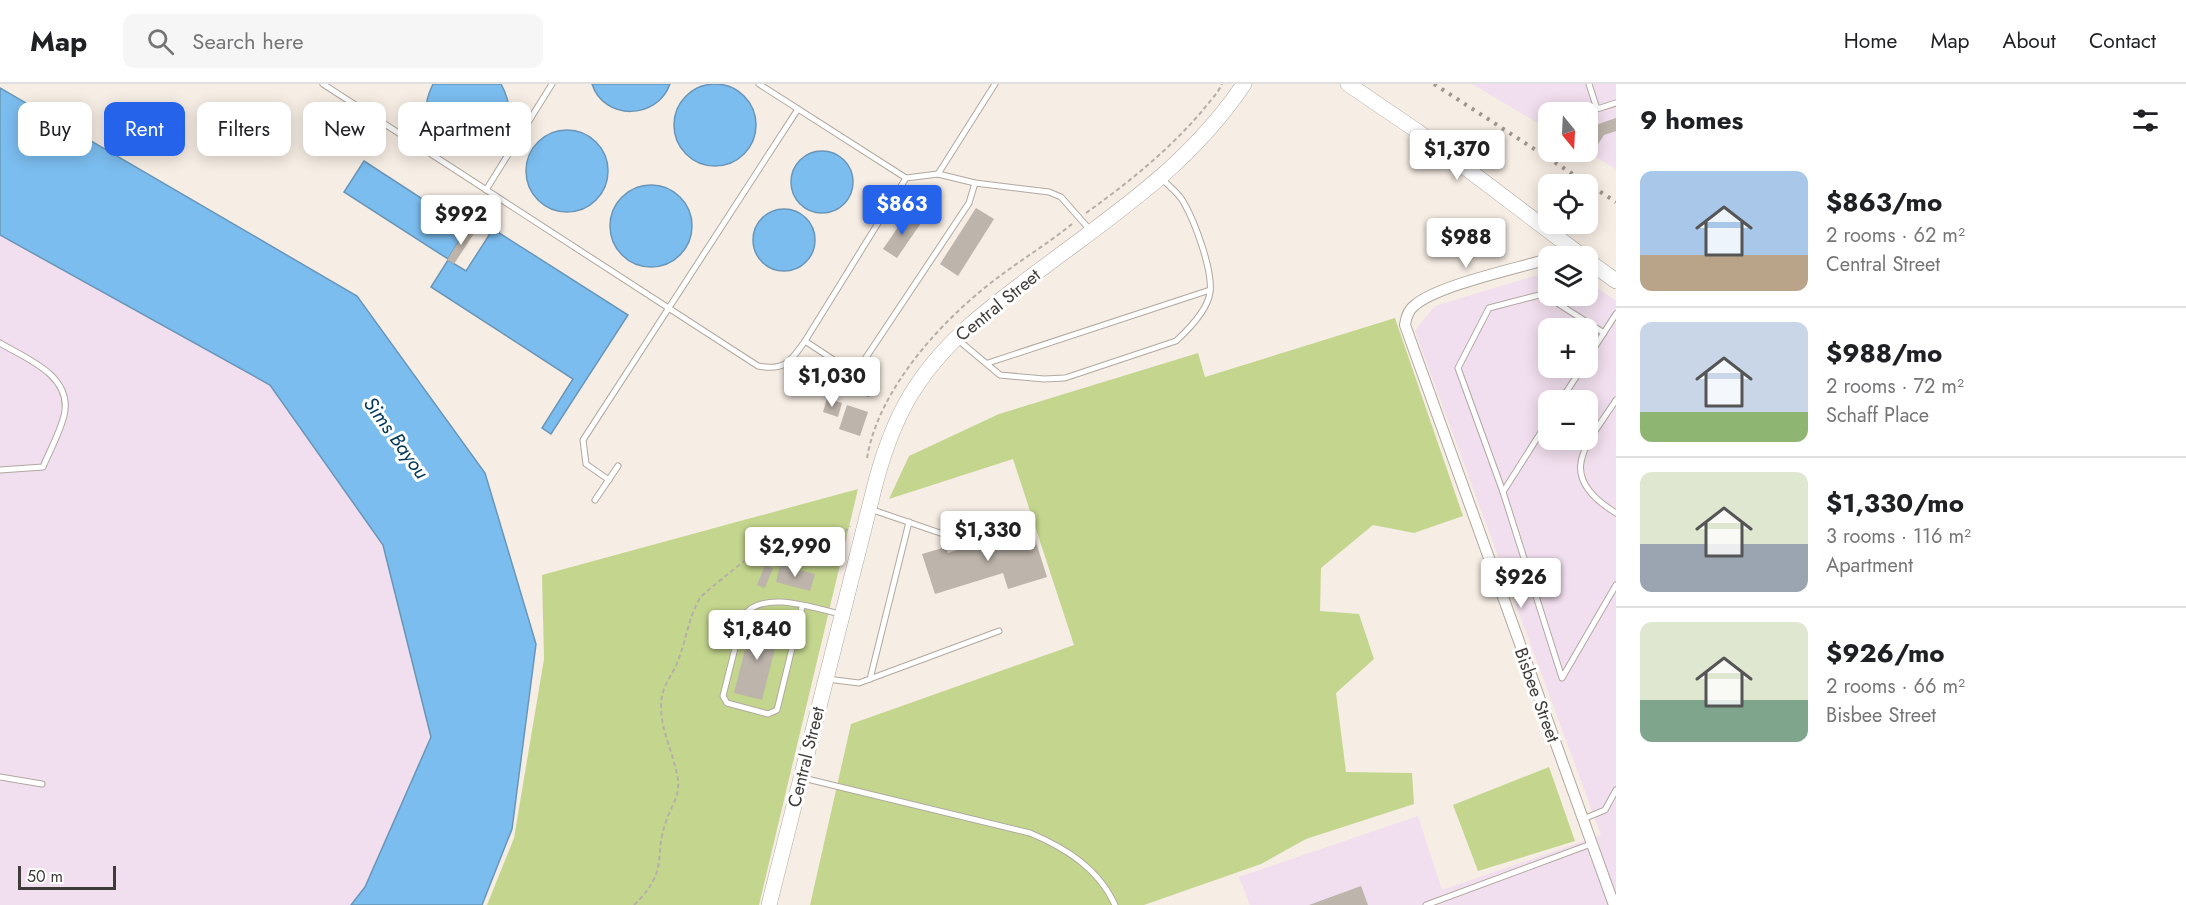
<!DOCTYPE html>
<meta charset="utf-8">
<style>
body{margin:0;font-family:Jost,sans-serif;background:#f6f6f6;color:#202124;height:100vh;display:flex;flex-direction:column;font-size:22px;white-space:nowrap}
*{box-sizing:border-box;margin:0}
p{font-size:20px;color:#757577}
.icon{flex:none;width:33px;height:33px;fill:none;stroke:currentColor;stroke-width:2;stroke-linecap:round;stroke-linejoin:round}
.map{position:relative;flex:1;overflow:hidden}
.sheet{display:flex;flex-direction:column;background:#fff;width:570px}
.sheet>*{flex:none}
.guide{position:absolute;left:18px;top:18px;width:570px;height:54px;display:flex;gap:12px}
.needle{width:39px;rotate:162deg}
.fabs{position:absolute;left:1538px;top:18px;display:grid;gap:12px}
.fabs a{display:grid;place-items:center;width:60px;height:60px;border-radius:12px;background:#fff;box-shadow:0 3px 15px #0003;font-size:30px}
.scale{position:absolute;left:18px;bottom:15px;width:98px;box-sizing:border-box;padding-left:6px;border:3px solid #3f3b38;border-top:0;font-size:16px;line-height:21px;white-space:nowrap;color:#3f3b38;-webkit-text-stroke:4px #fff;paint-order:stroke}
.price{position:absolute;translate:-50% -51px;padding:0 14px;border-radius:6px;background:#fff;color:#222;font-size:20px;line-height:39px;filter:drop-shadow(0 2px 3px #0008)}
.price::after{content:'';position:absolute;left:50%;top:36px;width:18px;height:14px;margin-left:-9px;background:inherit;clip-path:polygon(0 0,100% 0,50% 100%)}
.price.current{background:#2563eb;color:#fff}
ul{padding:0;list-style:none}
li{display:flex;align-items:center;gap:18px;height:150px;padding:0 24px}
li+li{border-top:2px solid #e0e0e0}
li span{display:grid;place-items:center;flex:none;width:168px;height:120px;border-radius:12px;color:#555}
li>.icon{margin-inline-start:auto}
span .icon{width:72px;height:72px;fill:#fffc;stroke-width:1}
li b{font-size:26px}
h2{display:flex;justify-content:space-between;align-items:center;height:72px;padding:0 24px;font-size:26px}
.tag{padding:0 21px;border-radius:12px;background:#fff;box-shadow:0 3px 15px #0003;font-size:21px;line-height:54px}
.tag.current{background:#2563eb;color:#fff}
header{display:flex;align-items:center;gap:36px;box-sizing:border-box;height:84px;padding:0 30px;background:#fff;border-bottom:2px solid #e0e0e0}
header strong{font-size:28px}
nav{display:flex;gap:33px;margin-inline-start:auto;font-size:21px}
.search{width:420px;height:54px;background:#f6f6f6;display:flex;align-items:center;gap:15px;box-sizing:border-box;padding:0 21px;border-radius:12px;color:#757577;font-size:22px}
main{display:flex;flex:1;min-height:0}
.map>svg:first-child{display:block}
.industrial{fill:#f1deee;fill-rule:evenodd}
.green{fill:#c4d68e}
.water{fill:#7bbdef;stroke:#6996b8;stroke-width:1.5}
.building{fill:#bdb4ab}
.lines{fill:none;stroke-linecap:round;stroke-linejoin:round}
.lane-casing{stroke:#b1a8a0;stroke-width:7}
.street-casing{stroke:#b1a8a0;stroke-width:12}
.secondary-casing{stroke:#b1a8a0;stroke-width:16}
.path{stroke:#b6afa8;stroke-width:2;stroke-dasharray:4.5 3;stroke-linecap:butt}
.lane{stroke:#fff;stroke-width:5}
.street{stroke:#fff;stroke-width:10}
.secondary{stroke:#fff;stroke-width:15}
.rail{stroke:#9e9791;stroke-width:4;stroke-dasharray:3 6;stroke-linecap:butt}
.labels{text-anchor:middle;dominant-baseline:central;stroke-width:6;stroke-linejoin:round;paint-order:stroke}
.street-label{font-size:18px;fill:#3f3b38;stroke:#fff}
.water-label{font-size:20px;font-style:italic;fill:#013758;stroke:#fff}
</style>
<header>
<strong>Map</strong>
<div class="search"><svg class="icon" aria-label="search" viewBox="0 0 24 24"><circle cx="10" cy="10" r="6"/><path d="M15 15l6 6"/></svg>Search here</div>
<nav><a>Home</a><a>Map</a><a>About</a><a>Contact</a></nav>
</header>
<main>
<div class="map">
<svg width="1616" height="821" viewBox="0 0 1616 821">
<rect width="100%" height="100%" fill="#f6ede4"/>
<g class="industrial">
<polygon points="1472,0 1616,0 1616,85 1587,68 1587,28 1548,28 1548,45"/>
<polygon points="0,151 270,301 383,461 431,653 365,803 351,821 0,821"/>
<path d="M1548,188v24h39v-15l29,20v604h-366l-11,-28 179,-61 24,74 159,-55 -186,-504 20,-25zM1548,244h39v40h-39zM1548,316h39v40h-39z"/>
</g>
<g class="green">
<polygon points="1395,234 1463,432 1414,449 1373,441 1321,484 1320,527 1359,530 1374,575 1336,609 1346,688 1412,689 1414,720 1306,755 1261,780 1144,821 810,821 851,640 1074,561 1013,375 889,415 909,372 999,330 1198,269 1205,293"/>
<polygon points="858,405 759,821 487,821 514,754 544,575 542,491"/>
<polygon points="1549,683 1575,757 1478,787 1453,721"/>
</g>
<g class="water">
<path d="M433,0h68c43,80 -109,85 -68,0z"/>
<path d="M592,0h78c-13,36 -66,37 -78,0z"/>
<circle cx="715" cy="41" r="41"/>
<polygon points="0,4 357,212 485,389 536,560 512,745 482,821 351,821 365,803 431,653 383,461 270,301 0,151"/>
<circle cx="567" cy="87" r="41"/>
<circle cx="822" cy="98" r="31"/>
<polygon points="364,77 467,144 448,175 344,108"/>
<circle cx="651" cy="142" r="41"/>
<circle cx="784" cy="156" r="31"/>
<polygon points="493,145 628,231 551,350 542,344 573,295 431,203 448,176 466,187"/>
</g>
<g class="building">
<polygon points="1616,34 1616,47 1604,51 1595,65 1587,60 1587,44"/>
<polygon points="976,124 994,135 958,192 940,180"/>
<polygon points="907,130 921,139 897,174 883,165"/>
<polygon points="467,144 475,148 454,180 447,176"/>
<polygon points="827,314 842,319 838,333 823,328"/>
<polygon points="847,321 868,328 860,352 839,345"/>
<polygon points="1031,442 1047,493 1008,505 1003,489 935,510 922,470 946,463 948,469"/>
<polygon points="765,481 773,484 765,504 757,501"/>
<polygon points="780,481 815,490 810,507 776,498"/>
<polygon points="752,537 780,545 762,616 734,609"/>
<polygon points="1361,802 1368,821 1309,821"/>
</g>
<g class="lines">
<defs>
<g id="lane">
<path d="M323,0l435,282c27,5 32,-4 47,-25l101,-163 32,-4 37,9"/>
<polyline points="759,0 906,94"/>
<polyline points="1589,0 1597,25 1616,19"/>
<polyline points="938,90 995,0"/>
<polyline points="486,106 552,0"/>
<path d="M957,255l43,36 44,4 21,-1 111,-37c13,-12 32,-31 34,-49 3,-21 -15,-70 -26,-89 -5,-10 -14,-16 -22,-24"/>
<polyline points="805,257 855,290"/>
<path d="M0,259c25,15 69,31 65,67 -1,15 -16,42 -22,57l-43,3"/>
<polyline points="1587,275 1616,230"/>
<polyline points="988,279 1210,206"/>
<polyline points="868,309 854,302 855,290 969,119 975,99 1049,108 1061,113 1090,146"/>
<polyline points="1561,316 1582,284"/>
<path d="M1616,316c-30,46 -62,75 0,113"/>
<polyline points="1548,337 1503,408 1562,594 1616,501"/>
<polyline points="609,396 586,380 583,356 798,25"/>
<polyline points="1503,408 1458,284 1489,224 1543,210 1604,249"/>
<polyline points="595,416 618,382"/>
<polyline points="870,425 943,450 1002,433"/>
<path d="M802,523l-25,103 -9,4 -41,-11 -4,-7 20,-80c21,-27 70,-8 97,-2"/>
<polyline points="827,595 859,599 999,547"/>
<polyline points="870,595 909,438"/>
<polyline points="0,693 42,700"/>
<path d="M803,694l227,55c36,15 69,36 85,72"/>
<polyline points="1583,735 1605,726 1616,706"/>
<polyline points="1426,821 1591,760"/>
</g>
<g id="street">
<polyline points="1556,172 1575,167"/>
<path d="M1548,175c-33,10 -109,26 -133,46 -7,5 -9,12 -10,20l209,580"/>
</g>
<g id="secondary">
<polyline points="1348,0 1417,47 1582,172"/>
<polyline points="1587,176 1616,197"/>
<path d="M769,821l107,-424c9,-33 21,-67 41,-96 31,-47 75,-79 119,-112 78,-59 152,-106 208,-189"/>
</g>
</defs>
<use href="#lane" class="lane-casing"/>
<use href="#street" class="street-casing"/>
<use href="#secondary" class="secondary-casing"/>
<g class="path">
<path d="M1086,129c42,-30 83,-63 117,-103 6,-8 15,-17 19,-26"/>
<path d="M867,374c12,-72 80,-144 137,-185 23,-17 46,-31 68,-49"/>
<path d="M634,821c37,-36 18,-48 33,-86 5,-14 13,-24 11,-39 -4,-28 -21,-55 -16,-84 2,-12 11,-22 15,-33 9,-21 11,-45 23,-65 3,-5 69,-57 74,-59 27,-7 55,15 76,-13"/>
</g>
<use href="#lane" class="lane"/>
<use href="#street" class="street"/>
<use href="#secondary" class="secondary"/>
<polyline class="rail" points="1434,0 1616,118"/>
</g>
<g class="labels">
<g class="street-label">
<text transform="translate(998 221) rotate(-39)">Central Street</text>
<text transform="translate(1537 611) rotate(70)">Bisbee Street</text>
<text transform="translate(806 673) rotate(-76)">Central Street</text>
</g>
<g class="water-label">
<text transform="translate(396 354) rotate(54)">Sims Bayou</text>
</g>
</g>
</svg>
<div class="fabs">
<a><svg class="needle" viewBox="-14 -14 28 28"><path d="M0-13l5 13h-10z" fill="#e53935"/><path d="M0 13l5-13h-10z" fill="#757577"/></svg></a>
<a><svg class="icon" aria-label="locate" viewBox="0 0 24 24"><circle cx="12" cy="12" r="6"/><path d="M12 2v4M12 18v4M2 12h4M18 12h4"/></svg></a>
<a><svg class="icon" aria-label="layers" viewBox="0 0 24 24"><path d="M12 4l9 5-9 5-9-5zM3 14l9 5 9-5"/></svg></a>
<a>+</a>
<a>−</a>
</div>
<div class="scale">50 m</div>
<b class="price" style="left:1457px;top:97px">$1,370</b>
<b class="price current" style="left:902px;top:152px">$863</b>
<b class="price" style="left:461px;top:162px">$992</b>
<b class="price" style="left:1466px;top:185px">$988</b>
<b class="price" style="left:832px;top:324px">$1,030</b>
<b class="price" style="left:988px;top:478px">$1,330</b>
<b class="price" style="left:795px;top:494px">$2,990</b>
<b class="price" style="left:1521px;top:525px">$926</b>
<b class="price" style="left:757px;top:577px">$1,840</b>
<div class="guide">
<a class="tag">Buy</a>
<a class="tag current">Rent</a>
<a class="tag">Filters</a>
<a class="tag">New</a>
<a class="tag">Apartment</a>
</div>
</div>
<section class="sheet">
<h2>9 homes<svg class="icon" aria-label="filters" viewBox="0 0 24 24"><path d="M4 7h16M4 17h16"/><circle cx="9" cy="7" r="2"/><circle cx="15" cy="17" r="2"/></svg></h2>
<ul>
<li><span style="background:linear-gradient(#a9c7e8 70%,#b9a48a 0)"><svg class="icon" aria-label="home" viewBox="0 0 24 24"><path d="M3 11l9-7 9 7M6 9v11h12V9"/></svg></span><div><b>$863/mo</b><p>2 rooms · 62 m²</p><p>Central Street</p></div></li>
<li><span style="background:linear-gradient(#c9d6e8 75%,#8fb573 0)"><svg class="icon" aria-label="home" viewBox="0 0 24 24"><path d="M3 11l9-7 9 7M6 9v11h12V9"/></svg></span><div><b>$988/mo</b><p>2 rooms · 72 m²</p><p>Schaff Place</p></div></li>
<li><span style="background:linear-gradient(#dfe7d0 60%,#9aa5b1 0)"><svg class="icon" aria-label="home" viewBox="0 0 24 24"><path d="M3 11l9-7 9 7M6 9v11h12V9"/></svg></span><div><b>$1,330/mo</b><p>3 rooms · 116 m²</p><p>Apartment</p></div></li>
<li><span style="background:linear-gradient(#dfe7d0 65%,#7fa58c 0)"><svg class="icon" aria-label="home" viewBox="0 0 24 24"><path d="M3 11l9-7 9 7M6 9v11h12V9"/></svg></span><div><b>$926/mo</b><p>2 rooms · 66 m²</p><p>Bisbee Street</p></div></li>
</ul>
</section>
</main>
